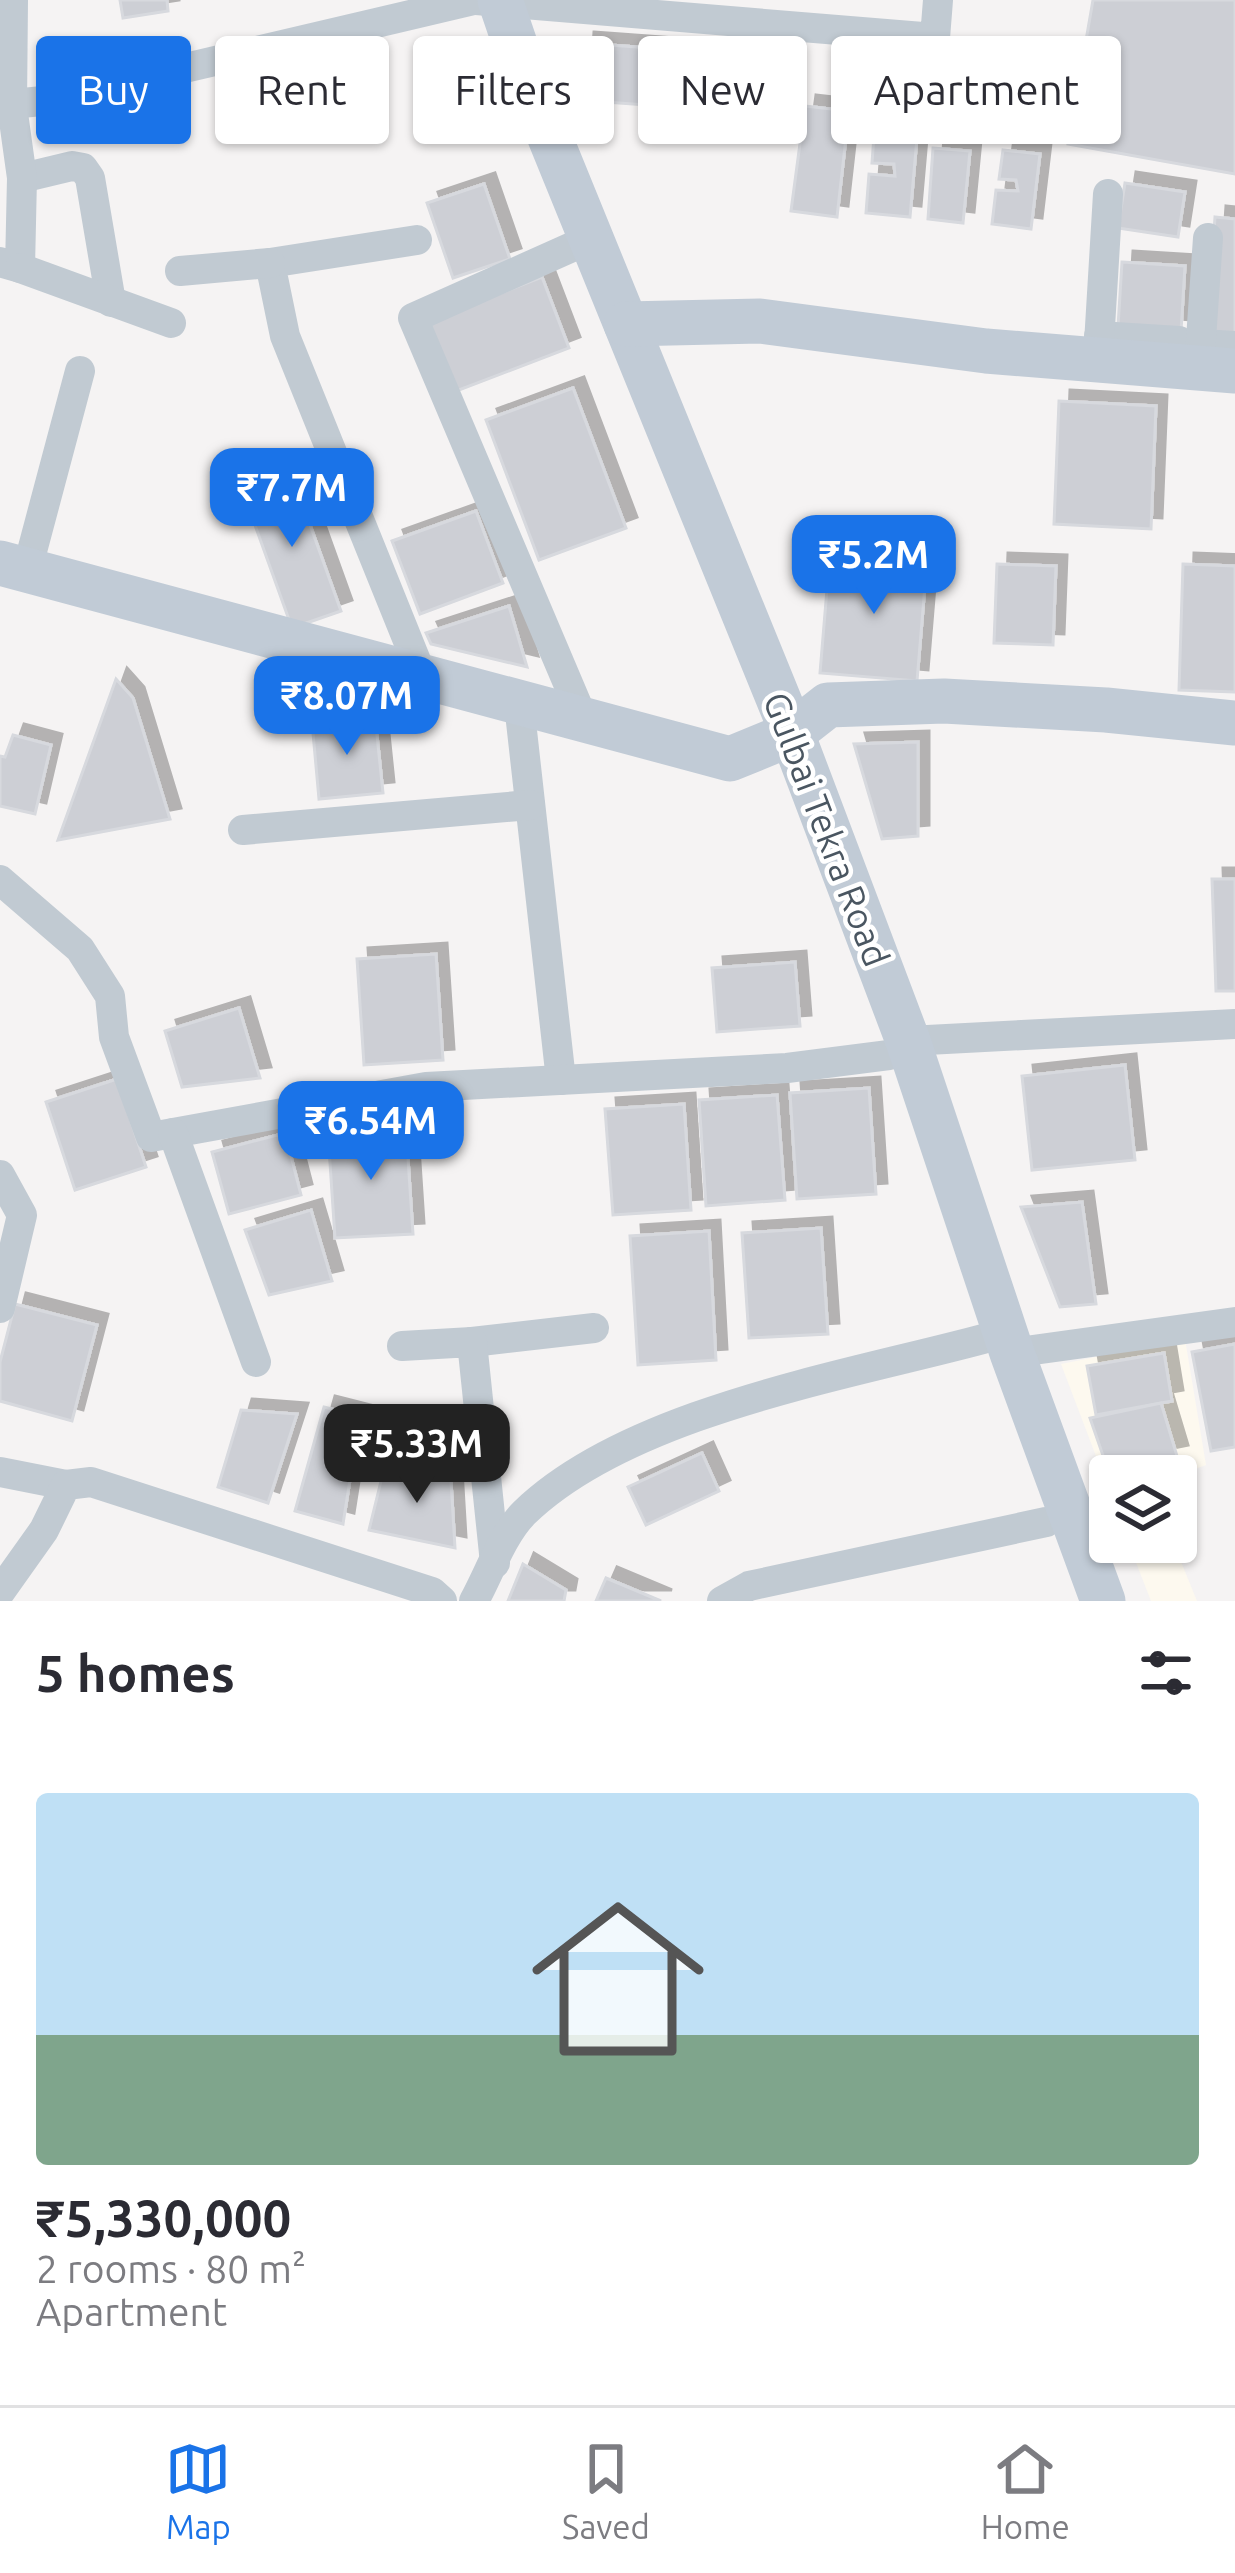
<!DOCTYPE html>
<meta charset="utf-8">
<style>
body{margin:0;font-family:Ubuntu,sans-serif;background:#f2f2f3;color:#2b2b33;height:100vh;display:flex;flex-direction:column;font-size:45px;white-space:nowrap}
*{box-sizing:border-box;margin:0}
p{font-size:39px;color:#7c7c81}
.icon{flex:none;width:66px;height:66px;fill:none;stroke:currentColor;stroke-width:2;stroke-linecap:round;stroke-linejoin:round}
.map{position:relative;height:1601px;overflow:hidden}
.drawer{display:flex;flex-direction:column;background:#fff;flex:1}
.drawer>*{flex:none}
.banner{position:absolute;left:36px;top:36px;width:1164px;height:108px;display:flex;gap:24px}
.tools{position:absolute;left:1089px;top:1455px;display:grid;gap:24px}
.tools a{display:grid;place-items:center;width:108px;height:108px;border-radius:12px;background:#fff;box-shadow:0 3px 9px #0004;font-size:60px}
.price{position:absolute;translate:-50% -102px;padding:0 27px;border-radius:24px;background:#1a73e8;color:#fff;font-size:39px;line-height:78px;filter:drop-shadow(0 3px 6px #0008)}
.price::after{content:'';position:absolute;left:50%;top:72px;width:36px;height:27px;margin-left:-18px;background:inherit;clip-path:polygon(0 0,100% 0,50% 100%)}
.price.selected{background:#222;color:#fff}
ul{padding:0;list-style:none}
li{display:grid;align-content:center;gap:24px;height:636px;padding:0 36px}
li span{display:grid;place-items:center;height:372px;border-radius:12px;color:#555}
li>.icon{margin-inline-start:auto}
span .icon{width:216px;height:216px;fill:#fffc;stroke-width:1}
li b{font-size:51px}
h2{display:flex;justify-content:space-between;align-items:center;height:144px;padding:0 36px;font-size:51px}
.tag{padding:0 42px;border-radius:12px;background:#fff;box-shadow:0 3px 9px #0004;font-size:42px;line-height:108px}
.tag.selected{background:#1a73e8;color:#fff}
.menu{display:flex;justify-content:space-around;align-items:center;height:168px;border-top:3px solid #e1e1e2;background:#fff;font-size:33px;color:#7c7c81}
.menu a{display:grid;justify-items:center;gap:6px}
.menu .selected{color:#1a73e8}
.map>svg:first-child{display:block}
.commercial{fill:#fdf9ef}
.building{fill:#cdcfd5;stroke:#d7d9de;stroke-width:3;filter:url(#shadow)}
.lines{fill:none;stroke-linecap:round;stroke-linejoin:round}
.street{stroke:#c1cad2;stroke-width:30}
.secondary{stroke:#c1cbd6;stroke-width:45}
.labels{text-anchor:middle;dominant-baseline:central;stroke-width:9;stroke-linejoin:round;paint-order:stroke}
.street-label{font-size:36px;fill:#4a5661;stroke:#fff}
</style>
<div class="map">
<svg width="1235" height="1601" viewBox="0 0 1235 1601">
<defs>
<filter id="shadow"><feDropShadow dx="11" dy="-11" stdDeviation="0" flood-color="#0004"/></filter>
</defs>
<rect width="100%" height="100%" fill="#f5f3f3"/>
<g class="commercial">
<polygon points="1185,1339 1206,1465 1176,1476 1110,1476 1110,1493 1061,1364"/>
<polygon points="1128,1542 1173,1542 1197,1601 1151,1601"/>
</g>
<g class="building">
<polygon points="120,0 167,0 168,11 123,18"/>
<polygon points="1093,0 1235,0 1235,174 1068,144"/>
<polygon points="583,43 663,49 659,106 579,100"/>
<polygon points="898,66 949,68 947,129 896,126"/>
<polygon points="805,106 849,111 837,217 791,211"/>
<polygon points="874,135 917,138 910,217 866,213 869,174 895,176 894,164 872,163"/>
<polygon points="933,148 970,151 963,223 928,219"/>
<polygon points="1003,150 1040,154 1031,229 992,224 996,190 1018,191 1016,180 999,179"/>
<polygon points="1125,183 1185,192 1178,237 1118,228"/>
<polygon points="484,184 510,259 453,278 427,203"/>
<polygon points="1215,217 1235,219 1235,336 1207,335"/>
<polygon points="1122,262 1185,266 1181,331 1118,327"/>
<polygon points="542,277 569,348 451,393 424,323"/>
<polygon points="573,388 626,528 539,560 486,420"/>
<polygon points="1059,401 1156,406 1151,529 1054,524"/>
<polygon points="291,472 341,611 292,628 242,489"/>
<polygon points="476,511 503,583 420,614 392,541"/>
<polygon points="830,553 927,561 917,681 820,673"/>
<polygon points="997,564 1056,566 1053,645 994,643"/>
<polygon points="1183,564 1235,566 1235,692 1179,690"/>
<polygon points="509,606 527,667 431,644 426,633"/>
<polygon points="116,679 133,698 170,819 58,840"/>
<polygon points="375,716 383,793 319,799 312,722"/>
<polygon points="13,735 51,745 35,814 0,806 0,756 5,757"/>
<polygon points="918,742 918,836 882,839 854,744"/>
<polygon points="1212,879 1235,879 1235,991 1216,991"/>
<polygon points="436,954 443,1060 364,1065 357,959"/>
<polygon points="795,962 800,1026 717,1032 712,968"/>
<polygon points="239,1008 260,1078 182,1087 165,1031"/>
<polygon points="1125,1065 1135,1160 1032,1170 1022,1076"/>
<polygon points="117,1079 146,1167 75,1190 46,1102"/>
<polygon points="869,1088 876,1194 797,1199 790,1093"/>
<polygon points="777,1095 785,1200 706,1206 699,1100"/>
<polygon points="684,1104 691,1210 613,1215 605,1109"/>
<polygon points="406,1128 413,1234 335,1238 328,1133"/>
<polygon points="285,1133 301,1195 229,1214 212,1152"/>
<polygon points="1082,1202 1096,1304 1060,1307 1021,1207"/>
<polygon points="311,1210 332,1281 269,1295 245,1230"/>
<polygon points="821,1228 828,1334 749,1338 742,1233"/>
<polygon points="709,1231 716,1360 638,1365 630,1236"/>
<polygon points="15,1304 97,1325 72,1421 0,1401 0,1362"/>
<polygon points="1235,1344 1235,1447 1211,1451 1192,1352"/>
<polygon points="1164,1353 1172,1401 1096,1415 1087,1366"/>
<polygon points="1161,1403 1177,1456 1108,1470 1090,1418"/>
<polygon points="324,1407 360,1416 343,1524 295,1511"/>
<polygon points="241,1410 297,1414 268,1503 218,1487"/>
<polygon points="702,1453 719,1491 646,1525 628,1487"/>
<polygon points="450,1464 455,1548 369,1530 382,1477"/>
<polygon points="523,1564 566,1590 564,1601 508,1601"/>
<polygon points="606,1578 661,1601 596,1601"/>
</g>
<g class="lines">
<g class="street">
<polyline points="476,0 935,38 938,0"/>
<polyline points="0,105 147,91 185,68 474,0"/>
<polyline points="22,178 72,166 83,168 90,178 111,302"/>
<polyline points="417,240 270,263 285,336 423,678"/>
<polyline points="572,247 413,318 584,721"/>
<polyline points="0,262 20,268 22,178 12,106 13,0"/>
<polyline points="20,268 171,323"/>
<polyline points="180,271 270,263"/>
<polyline points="1099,336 1179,341"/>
<polyline points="1201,344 1235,346"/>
<polyline points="1098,360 1108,194"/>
<polyline points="1199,368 1208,238"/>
<polyline points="27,570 80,371"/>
<polyline points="519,704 561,1080"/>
<polyline points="243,830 530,805"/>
<polyline points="0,880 80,949 110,996 114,1037 151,1137 426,1087 787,1068 889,1055"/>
<polyline points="908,1041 1235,1024"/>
<polyline points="173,1133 256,1362"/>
<polyline points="0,1175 22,1215 0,1308"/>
<polyline points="472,1342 594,1328"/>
<polyline points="402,1346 472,1342 495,1563"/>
<polyline points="1012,1353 1235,1322"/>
<polyline points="0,1472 66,1485"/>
<polyline points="0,1592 44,1530 66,1485 91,1482 432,1592 442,1601"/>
<path d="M474,1601c15,-27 28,-66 50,-88 104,-101 321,-137 459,-174"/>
<polyline points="722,1601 749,1586 1046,1522"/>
</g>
<g class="secondary">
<polyline points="500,0 531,91 783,710 908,1041 1012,1353 1103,1601"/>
<polyline points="626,324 760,321 986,351 1235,371"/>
<polyline points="0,563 730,759 791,734 828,705 944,701 1106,710 1235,723"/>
</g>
</g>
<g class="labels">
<g class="street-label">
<text transform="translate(827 829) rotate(69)">Gulbai Tekra Road</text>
</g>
</g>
</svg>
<div class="tools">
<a><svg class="icon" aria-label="layers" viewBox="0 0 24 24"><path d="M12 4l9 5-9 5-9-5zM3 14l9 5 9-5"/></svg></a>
</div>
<b class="price" style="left:292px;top:550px">₹7.7M</b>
<b class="price" style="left:874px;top:617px">₹5.2M</b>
<b class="price" style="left:347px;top:758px">₹8.07M</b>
<b class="price" style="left:371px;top:1183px">₹6.54M</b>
<b class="price selected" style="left:417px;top:1506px">₹5.33M</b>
<div class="banner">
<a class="tag selected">Buy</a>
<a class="tag">Rent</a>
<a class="tag">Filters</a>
<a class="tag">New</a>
<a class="tag">Apartment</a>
</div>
</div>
<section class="drawer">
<h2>5 homes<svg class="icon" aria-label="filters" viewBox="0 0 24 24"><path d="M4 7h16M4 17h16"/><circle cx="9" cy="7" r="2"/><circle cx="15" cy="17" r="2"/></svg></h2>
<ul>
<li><span style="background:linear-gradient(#bfe0f5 65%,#7fa58c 0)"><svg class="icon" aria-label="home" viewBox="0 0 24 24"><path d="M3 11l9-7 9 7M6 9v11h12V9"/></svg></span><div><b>₹5,330,000</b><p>2 rooms · 80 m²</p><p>Apartment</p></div></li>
</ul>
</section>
<nav class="menu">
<a class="selected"><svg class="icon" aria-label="map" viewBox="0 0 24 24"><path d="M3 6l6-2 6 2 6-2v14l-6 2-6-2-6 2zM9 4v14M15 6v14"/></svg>Map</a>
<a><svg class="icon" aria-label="saved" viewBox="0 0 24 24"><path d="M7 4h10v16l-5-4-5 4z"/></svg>Saved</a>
<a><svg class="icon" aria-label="home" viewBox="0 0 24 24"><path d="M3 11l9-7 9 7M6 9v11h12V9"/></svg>Home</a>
</nav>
